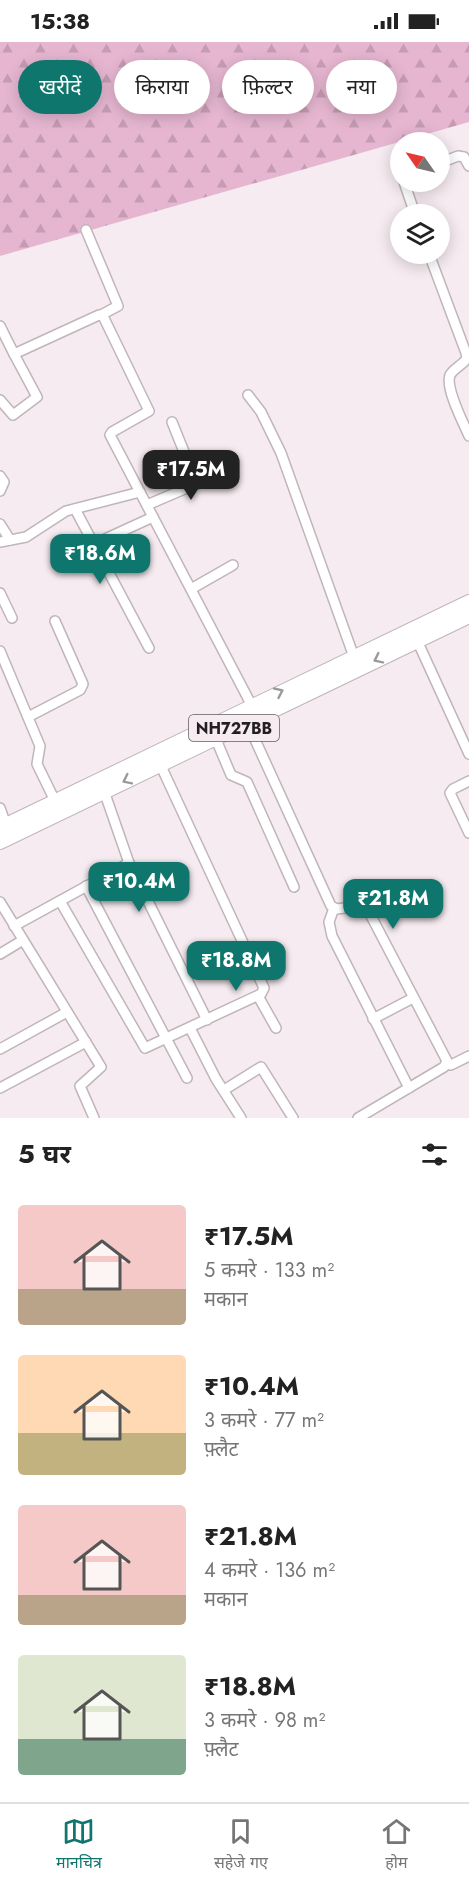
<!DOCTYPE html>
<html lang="hi">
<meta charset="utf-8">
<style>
body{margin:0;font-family:Jost,"Noto Sans Devanagari",sans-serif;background:#f6f6f6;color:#222;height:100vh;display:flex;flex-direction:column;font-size:22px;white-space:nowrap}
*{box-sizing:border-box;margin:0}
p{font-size:20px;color:#767676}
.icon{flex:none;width:33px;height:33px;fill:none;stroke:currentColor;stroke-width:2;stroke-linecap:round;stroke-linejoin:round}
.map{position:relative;height:1076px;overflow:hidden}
.side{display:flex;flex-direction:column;background:#fff;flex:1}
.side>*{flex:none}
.hud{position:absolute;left:18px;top:18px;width:434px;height:54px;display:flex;gap:12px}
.needle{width:39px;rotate:304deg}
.controls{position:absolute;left:390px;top:90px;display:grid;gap:12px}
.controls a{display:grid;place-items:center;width:60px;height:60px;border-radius:50%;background:#fff;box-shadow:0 3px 15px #0003;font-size:30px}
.price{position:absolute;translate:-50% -51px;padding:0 14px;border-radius:12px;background:#0f766e;color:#fff;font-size:20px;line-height:39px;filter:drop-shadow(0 2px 3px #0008)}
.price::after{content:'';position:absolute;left:50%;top:36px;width:18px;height:14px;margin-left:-9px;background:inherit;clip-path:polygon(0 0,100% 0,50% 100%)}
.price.current{background:#222;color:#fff}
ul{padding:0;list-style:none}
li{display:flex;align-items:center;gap:18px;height:150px;padding:0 18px}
li span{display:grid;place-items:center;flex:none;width:168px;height:120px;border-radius:6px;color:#555}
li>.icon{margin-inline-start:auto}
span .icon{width:72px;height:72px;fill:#fffc;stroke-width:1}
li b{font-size:26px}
h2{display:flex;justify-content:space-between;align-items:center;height:72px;padding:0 18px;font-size:26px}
.chip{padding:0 21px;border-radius:27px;background:#fff;box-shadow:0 3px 15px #0003;font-size:21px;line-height:54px}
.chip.current{background:#0f766e;color:#fff}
.status{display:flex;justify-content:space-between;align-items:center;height:42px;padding:0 30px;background:#fff;direction:ltr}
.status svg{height:16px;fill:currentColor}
.tabs{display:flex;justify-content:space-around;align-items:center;height:84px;border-top:2px solid #e0e0e0;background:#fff;font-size:16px;color:#767676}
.tabs a{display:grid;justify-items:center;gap:3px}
.tabs .current{color:#0f766e}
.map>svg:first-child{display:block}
.forest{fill:url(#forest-firs)}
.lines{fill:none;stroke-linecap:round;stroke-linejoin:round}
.minor-casing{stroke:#bfb5bb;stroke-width:12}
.highway-casing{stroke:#bfb5bb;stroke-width:16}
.minor{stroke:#fff;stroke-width:9}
.highway{stroke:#fff;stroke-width:14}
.oneway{stroke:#9c9a9b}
.labels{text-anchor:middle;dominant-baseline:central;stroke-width:4.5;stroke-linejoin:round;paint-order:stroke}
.shield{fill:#f6ebf0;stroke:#625c5f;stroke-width:1.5}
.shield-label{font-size:16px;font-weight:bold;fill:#231f21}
</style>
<div class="status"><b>15:38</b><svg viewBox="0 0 49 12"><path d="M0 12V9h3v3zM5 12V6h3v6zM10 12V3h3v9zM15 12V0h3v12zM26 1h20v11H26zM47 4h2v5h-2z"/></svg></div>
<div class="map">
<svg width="469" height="1076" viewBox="0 0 469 1076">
<defs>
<pattern id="forest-firs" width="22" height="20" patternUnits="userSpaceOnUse" patternTransform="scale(1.5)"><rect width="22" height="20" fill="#e6b6d1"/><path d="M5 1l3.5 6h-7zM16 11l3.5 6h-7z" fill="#c59cb3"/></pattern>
</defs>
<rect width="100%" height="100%" fill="#f6ebf0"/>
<polygon class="forest" points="0,0 469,0 469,80 0,214"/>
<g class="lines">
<defs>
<g id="minor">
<polyline points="440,121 458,114 464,115 469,124"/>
<polyline points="404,140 415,172"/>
<polyline points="86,188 118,264 101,273"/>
<path d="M429,212l37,99 1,5c-4,7 -13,10 -17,17 -5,13 13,47 19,61"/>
<polyline points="0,284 14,312"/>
<polyline points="248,353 261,370 281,411 354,615"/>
<polyline points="0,358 13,373 37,355 14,312 99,273 103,274 149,369 112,390 110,393 252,664"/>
<polyline points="172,380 197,442"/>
<polyline points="0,434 4,440 0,449"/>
<polyline points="147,463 224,430"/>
<polyline points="75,467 149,606"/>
<polyline points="0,482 10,498"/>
<polyline points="0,500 26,495 66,469 140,450"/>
<polyline points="94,502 153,475"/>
<polyline points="191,547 233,523"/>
<polyline points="0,551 12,576"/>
<polyline points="415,594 469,712"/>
<polyline points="0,609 40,704 37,722 55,759"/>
<polyline points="28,675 80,648 83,642 55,579"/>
<polyline points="247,680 331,864 337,867 359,864 370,872 447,1019 444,1025 358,1076"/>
<polyline points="215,695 231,733 247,740 294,845"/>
<polyline points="469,739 453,747 450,751 469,791"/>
<polyline points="104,749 129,821 207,978"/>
<polyline points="0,766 6,783"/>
<polyline points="86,844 187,1036"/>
<polyline points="60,859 145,1006 261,952 264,946 160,722"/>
<polyline points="0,860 101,1025 80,1044 94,1076"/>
<polyline points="334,866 329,880 332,894 409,1046"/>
<polyline points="14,884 129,821"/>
<polyline points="0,912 23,898"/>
<polyline points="258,954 276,986"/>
<polyline points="373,977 413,956"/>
<polyline points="190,986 216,1037 241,1076"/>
<polyline points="0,1007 67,970"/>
<polyline points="446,1022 451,1023 469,1014"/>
<polyline points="0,1046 86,1000"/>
<polyline points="224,1048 261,1025 293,1076"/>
</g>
<g id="highway">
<polyline points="0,786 469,560"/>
<polyline points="0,800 469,574"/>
</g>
</defs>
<use href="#minor" class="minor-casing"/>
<use href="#highway" class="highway-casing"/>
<use href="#minor" class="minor"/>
<use href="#highway" class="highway"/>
</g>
<defs><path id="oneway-chevron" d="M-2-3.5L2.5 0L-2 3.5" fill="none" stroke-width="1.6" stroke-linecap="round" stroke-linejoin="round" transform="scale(1.5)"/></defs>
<g class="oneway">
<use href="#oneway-chevron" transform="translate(378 617) rotate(154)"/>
<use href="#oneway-chevron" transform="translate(279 650) rotate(-25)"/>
<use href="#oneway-chevron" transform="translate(127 738) rotate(154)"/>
</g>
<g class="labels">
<rect class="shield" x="189" y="673" width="90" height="26" rx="4.5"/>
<g class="shield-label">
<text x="234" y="686">NH727BB</text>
</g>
</g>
</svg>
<div class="controls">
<a><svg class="needle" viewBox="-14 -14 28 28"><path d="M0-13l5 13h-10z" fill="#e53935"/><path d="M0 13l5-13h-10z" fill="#767676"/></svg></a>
<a><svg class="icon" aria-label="layers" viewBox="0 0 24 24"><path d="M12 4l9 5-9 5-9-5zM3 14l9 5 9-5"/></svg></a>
</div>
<b class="price current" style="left:191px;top:459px">₹17.5M</b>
<b class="price" style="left:100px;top:543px">₹18.6M</b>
<b class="price" style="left:139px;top:871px">₹10.4M</b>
<b class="price" style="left:393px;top:888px">₹21.8M</b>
<b class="price" style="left:236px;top:950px">₹18.8M</b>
<div class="hud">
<a class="chip current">खरीदें</a>
<a class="chip">किराया</a>
<a class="chip">फ़िल्टर</a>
<a class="chip">नया</a>
</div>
</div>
<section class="side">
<h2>5 घर<svg class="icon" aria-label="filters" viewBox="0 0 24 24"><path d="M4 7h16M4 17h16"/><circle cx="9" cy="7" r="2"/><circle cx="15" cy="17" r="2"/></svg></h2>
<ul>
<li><span style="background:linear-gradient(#f6c9c9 70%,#b9a48a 0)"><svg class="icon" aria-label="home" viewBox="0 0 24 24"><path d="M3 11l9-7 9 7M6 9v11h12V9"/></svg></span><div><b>₹17.5M</b><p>5 कमरे · 133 m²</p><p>मकान</p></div></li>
<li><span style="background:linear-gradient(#ffd9b3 65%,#c2b280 0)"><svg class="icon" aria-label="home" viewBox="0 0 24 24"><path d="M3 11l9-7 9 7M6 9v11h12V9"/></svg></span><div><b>₹10.4M</b><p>3 कमरे · 77 m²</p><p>फ़्लैट</p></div></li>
<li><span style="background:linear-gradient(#f6c9c9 75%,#b9a48a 0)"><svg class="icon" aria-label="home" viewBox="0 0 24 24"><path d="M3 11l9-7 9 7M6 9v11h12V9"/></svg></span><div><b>₹21.8M</b><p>4 कमरे · 136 m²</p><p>मकान</p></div></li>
<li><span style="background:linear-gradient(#dfe7d0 70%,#7fa58c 0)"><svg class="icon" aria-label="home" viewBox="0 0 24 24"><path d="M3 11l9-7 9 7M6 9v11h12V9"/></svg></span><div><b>₹18.8M</b><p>3 कमरे · 98 m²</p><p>फ़्लैट</p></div></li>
</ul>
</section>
<nav class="tabs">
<a class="current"><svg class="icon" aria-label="map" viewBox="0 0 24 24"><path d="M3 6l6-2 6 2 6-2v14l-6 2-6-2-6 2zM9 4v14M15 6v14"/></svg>मानचित्र</a>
<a><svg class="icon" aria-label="saved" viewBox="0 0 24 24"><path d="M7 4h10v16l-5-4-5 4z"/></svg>सहेजे गए</a>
<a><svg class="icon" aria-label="home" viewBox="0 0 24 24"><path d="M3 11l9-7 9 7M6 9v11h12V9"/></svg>होम</a>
</nav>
